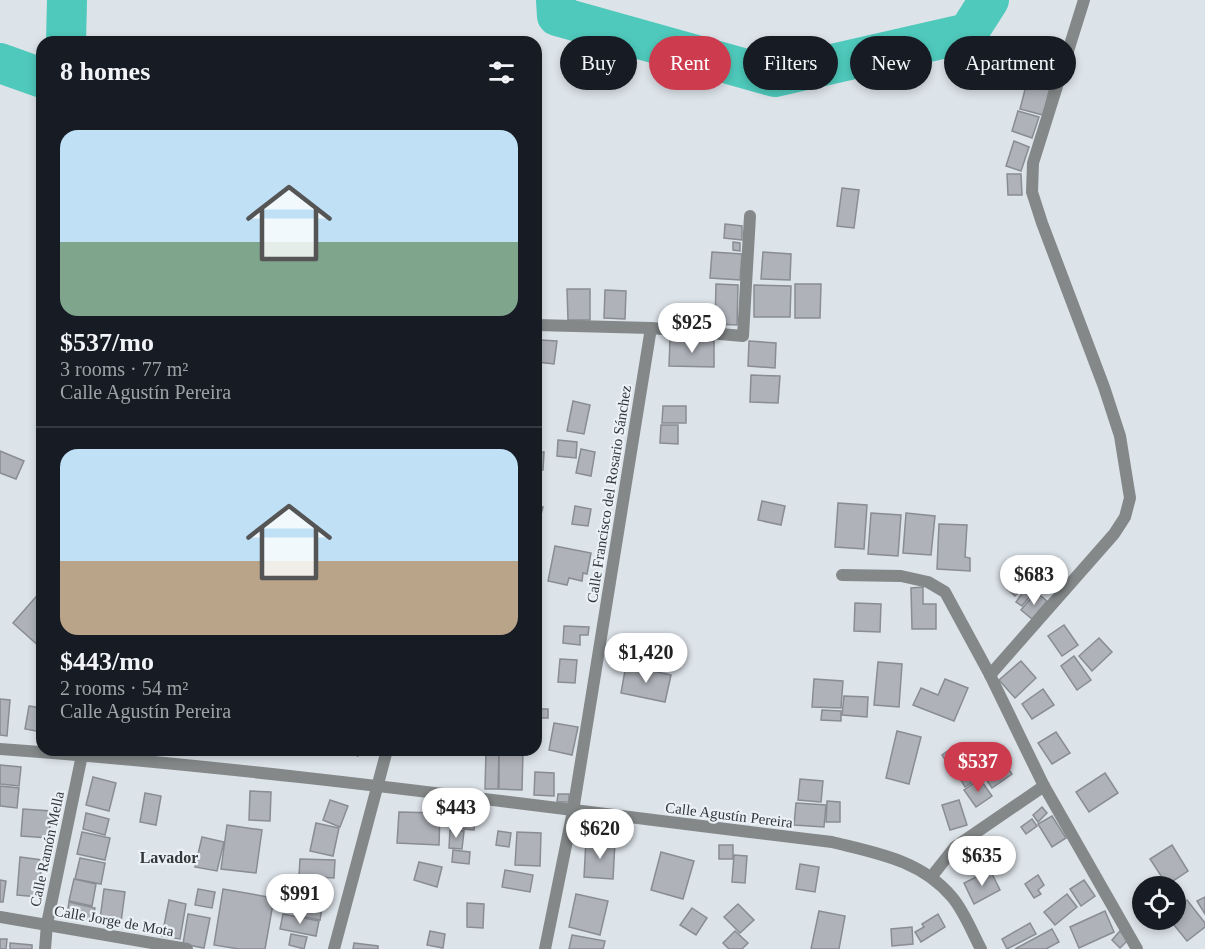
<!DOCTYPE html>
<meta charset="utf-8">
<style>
body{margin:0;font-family:Georgia,serif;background:#242831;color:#f1f3f6;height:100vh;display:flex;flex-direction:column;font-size:22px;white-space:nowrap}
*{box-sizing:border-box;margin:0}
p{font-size:20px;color:#9ea1a6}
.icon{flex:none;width:33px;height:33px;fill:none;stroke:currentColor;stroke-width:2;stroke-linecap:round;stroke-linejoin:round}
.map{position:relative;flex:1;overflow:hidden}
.sheet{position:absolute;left:36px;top:36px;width:506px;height:720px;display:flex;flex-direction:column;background:#171b24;border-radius:18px;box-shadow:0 3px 9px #0003}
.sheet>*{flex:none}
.banner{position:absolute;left:560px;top:36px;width:555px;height:54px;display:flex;gap:12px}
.controls{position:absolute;left:1132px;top:876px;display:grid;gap:12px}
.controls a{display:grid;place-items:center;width:54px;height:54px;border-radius:50%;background:#171b24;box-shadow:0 3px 9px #0003;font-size:30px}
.price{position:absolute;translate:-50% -51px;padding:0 14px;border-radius:21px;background:#fff;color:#222;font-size:20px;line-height:39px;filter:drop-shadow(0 2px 3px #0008)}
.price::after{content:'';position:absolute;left:50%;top:36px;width:18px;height:14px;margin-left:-9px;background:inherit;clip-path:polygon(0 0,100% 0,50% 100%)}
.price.on{background:#cc3c4e;color:#fff}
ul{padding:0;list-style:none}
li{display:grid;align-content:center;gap:12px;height:318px;padding:0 24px}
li+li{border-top:2px solid #363941}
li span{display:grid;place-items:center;height:186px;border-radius:18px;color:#555}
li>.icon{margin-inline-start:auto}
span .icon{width:108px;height:108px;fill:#fffc;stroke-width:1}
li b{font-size:26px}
h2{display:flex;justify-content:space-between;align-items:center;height:72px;padding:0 24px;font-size:26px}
.tag{padding:0 21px;border-radius:27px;background:#171b24;box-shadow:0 3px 9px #0003;font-size:21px;line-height:54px}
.tag.on{background:#cc3c4e;color:#fff}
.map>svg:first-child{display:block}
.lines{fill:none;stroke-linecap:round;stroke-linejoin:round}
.river{stroke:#4ec9bb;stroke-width:40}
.building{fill:#afb2b9;stroke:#898c93;stroke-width:1.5}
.minor{stroke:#848889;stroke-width:12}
.labels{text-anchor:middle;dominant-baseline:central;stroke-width:4.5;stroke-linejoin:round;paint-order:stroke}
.street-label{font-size:15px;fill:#343739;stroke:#e9f1f6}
.neighbourhood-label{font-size:16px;font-weight:bold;fill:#343739;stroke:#e9f1f6}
</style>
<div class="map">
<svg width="1205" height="949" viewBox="0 0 1205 949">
<rect width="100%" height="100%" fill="#dce3e9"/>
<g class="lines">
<g class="river">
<polyline points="556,0 557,16 775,77 968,33 989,0"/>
<polyline points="66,42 67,0"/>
<polyline points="0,63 42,78"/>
</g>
</g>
<g class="building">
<polygon points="1048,41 1064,46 1056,69 1040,64"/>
<polygon points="1029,74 1052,79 1043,115 1020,109"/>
<polygon points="1018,111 1039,117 1032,138 1012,131"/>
<polygon points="1014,141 1029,147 1021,171 1006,166"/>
<polygon points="1007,174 1021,174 1022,195 1008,195"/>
<polygon points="842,188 859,190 854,228 837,226"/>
<polygon points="725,224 742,226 742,240 724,238"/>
<polygon points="733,242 740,243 740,251 733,250"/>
<polygon points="712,252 742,254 740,280 710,278"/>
<polygon points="763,252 791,254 790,280 761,279"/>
<polygon points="716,284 738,285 737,325 715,324"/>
<polygon points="795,284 821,284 820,318 795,318"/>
<polygon points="754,285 791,286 790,317 754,317"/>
<polygon points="567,289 590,289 590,320 568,320"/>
<polygon points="605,290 626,291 625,319 604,318"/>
<rect x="705" y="311" width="8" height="9"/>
<polygon points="540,340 557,341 554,364 537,362"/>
<polygon points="670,340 714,341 714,367 669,366"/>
<polygon points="749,341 776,343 775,368 748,366"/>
<polygon points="751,375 780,376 778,403 750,402"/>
<polygon points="573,401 590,405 584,434 567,431"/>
<polygon points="663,406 686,406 686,423 662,423"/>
<polygon points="661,425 678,425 678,444 660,443"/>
<polygon points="558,440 577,442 576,458 557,456"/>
<polygon points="581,449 595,452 591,476 576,473"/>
<polygon points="0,451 24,461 16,479 0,473"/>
<polygon points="536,452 544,452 543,470 536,470"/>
<polygon points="762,501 785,506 781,525 758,520"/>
<polygon points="838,503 867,505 864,549 835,547"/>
<polygon points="536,505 543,507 538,526 536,525"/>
<polygon points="575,506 591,509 588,526 572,524"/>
<polygon points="871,513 901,515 898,556 868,554"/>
<polygon points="906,513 935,516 931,555 903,553"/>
<polygon points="939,524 967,525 965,557 970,558 970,571 937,569"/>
<polygon points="555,546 591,553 587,574 583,573 582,581 569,578 567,585 548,581"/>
<polygon points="1019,576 1027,583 1015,596 1007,589"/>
<polygon points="923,587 923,604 936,604 936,629 912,629 911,588"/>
<polygon points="1027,587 1033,592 1022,606 1016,602"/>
<polygon points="42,590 42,647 41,648 13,623"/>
<polygon points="1036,592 1047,601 1032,619 1021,610"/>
<polygon points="855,603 881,604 880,632 854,631"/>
<polygon points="1064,625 1078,645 1062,656 1048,636"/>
<polygon points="564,626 589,627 588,635 580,635 580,645 563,643"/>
<polygon points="1099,638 1112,652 1092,671 1079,656"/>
<polygon points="1074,656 1091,680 1077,690 1061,666"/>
<polygon points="560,659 577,660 575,683 558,682"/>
<polygon points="1021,661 1036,678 1015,698 999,680"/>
<polygon points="878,662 902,664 899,707 874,705"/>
<polygon points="626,665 671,675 665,702 621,693"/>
<polygon points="814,679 843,681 841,708 812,707"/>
<polygon points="945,679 968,688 954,721 913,705 921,688 938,695"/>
<polygon points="1043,689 1054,705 1032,719 1022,704"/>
<polygon points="844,696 868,697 867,717 842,715"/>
<polygon points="0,699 10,700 7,736 0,735"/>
<polygon points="29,706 42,708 42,732 25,729"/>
<rect x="540" y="709" width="8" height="9"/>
<polygon points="822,710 841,711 841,721 821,720"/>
<polygon points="554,723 578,727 572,755 549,750"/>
<polygon points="897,731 921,737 909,784 886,778"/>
<polygon points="1056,732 1070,753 1052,764 1038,743"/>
<polygon points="991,744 1012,774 992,788 972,758"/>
<polygon points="955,746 968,764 954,773 942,755"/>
<polygon points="340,750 359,750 358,756"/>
<polygon points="486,750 499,750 498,789 485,789"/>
<polygon points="499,750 523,750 522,790 499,789"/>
<polygon points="0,765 21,767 19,786 0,784"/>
<polygon points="968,770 975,780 965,787 959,777"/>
<polygon points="535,772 554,773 554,796 534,795"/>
<polygon points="1105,773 1118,793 1089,812 1076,792"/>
<polygon points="93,777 116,783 109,811 86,805"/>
<polygon points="800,779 823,781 821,802 798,800"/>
<polygon points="980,779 992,796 976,807 964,790"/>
<polygon points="0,786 19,788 17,808 0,806"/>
<polygon points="250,791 271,792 270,821 249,820"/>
<polygon points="145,793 161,796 156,825 140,822"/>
<polygon points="558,794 569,794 569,802 557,802"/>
<polygon points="330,800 348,806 340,827 323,820"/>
<polygon points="959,800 967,825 950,830 942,805"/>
<polygon points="827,801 840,802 840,822 826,822"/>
<polygon points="796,803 826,805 824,827 794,825"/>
<polygon points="1042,807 1047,813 1038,822 1033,815"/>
<polygon points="23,809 51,811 49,838 21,836"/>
<polygon points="399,812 440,813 439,845 397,843"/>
<polygon points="86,813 109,819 105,835 83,829"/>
<polygon points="452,814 476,815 474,830 451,828"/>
<polygon points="1052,816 1066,838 1052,847 1038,824"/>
<polygon points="1032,819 1037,826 1026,834 1021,827"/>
<polygon points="316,823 339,828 333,856 310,851"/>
<polygon points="227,825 262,830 256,873 221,869"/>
<polygon points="450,830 464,831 462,849 449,848"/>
<polygon points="498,831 511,833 509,847 496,845"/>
<polygon points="82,832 110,838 105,860 77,854"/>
<polygon points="517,832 541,833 540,866 515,865"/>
<polygon points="202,837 224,842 217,871 195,867"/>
<polygon points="586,840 615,842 613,879 584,877"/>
<polygon points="991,843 1000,859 975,873 966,857"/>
<rect x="719" y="845" width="14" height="14"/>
<polygon points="1172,845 1188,871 1167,885 1150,859"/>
<polygon points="453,850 470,852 469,864 452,862"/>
<polygon points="661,852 694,861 683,899 651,890"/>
<polygon points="734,855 747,856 745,883 732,882"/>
<polygon points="20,857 42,860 39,897 17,895"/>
<polygon points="80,858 105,863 101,884 75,879"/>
<polygon points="300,859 335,860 334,878 299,876"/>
<polygon points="419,862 442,867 437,887 414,880"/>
<polygon points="800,864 819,867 815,892 796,889"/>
<polygon points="505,870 533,875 530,892 502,887"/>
<polygon points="990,870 1000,890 974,904 964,883"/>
<polygon points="1038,875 1044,885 1038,890 1041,894 1034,898 1025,884"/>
<polygon points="74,879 96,884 92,906 69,901"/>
<polygon points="0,880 6,881 3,902 0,902"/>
<polygon points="1084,880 1095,896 1081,906 1070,889"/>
<polygon points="291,883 330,891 327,907 287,898"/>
<polygon points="104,889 125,892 121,922 100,919"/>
<polygon points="198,889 215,892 212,908 195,905"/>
<polygon points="223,889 274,898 265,949 239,949 214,945"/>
<polygon points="576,894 608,901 600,935 569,927"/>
<polygon points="1067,894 1077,907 1055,925 1044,912"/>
<polygon points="1205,897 1205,914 1197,901"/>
<polygon points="169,900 186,904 180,939 162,936"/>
<polygon points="1187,900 1205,923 1205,927 1187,941 1170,920 1176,920 1176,908"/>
<polygon points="69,902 95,908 92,920 67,915"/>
<polygon points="467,903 484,904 483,928 467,927"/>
<polygon points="302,904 322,908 320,920 300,916"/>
<polygon points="738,904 754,920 740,933 724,917"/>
<polygon points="692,908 707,918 696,935 680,925"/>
<polygon points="819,911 845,916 839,949 811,949"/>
<polygon points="1105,911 1114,932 1079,948 1070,927"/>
<polygon points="188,914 210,918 204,948 183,944"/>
<polygon points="283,914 319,921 316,936 280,929"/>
<polygon points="938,914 945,927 921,942 915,932 924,927 922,924"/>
<polygon points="1030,923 1036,934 1007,949 1002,939"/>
<polygon points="912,927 913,944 892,946 891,929"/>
<polygon points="1052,929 1059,942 1046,949 1015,949"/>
<polygon points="430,931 445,934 443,948 427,945"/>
<polygon points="735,931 748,943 742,949 729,949 723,943"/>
<polygon points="1120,931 1128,940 1120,948 1112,940"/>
<polygon points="291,934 307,937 304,949 289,945"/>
<polygon points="572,935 605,941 603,949 569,949"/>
<polygon points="0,939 7,939 6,949 0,949"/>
<polygon points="10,943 32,945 32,949 10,949"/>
<polygon points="354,943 378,946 378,949 353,949"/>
</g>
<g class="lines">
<g class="minor">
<polyline points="536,325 651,328 743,336 750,216"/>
<polyline points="842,575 901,576 928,582 945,592 990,675 1044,786 1137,949"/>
<polyline points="990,675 1114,534 1125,517 1130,498 1120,436 1104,387 1042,223 1032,192 1033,163 1084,0"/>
<path d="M0,749c278,20 555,60 832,93 44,11 89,18 120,55 12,14 20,35 29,52"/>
<polyline points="932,876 955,847 1044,786"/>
<polyline points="0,917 187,949"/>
<polyline points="45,949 47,924 82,755"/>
<polyline points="334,949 387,750"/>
<polyline points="545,949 573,811 651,328"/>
</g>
</g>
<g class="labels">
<g class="street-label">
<text transform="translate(609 494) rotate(-81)">Calle Francisco del Rosario Sánchez</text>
<text transform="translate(729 815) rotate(7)">Calle Agustín Pereira</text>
<text transform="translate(47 849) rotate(-78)">Calle Ramón Mella</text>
<text transform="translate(114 921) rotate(10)">Calle Jorge de Mota</text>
</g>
<g class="neighbourhood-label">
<text x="169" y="857">Lavador</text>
</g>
</g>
</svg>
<div class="controls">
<a><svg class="icon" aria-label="locate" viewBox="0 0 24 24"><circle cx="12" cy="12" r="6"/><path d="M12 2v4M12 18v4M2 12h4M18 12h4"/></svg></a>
</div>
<b class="price" style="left:692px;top:354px">$925</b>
<b class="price" style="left:1034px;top:606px">$683</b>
<b class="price" style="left:646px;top:684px">$1,420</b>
<b class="price on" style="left:978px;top:793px">$537</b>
<b class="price" style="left:456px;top:839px">$443</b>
<b class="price" style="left:600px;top:860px">$620</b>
<b class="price" style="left:982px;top:887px">$635</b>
<b class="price" style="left:300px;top:925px">$991</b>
<div class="banner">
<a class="tag">Buy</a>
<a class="tag on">Rent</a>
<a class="tag">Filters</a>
<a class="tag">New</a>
<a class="tag">Apartment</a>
</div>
<section class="sheet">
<h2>8 homes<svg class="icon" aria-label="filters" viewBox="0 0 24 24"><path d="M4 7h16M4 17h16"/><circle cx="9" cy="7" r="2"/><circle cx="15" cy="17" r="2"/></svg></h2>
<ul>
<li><span style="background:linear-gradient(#bfe0f5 60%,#7fa58c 0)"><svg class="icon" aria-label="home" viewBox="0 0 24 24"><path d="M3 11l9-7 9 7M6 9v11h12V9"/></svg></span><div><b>$537/mo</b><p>3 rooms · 77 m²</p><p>Calle Agustín Pereira</p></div></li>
<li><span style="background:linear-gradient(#bfe0f5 60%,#b9a48a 0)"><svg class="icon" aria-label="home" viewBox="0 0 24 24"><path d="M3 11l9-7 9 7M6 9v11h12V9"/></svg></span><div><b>$443/mo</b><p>2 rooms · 54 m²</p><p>Calle Agustín Pereira</p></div></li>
</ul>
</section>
</div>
